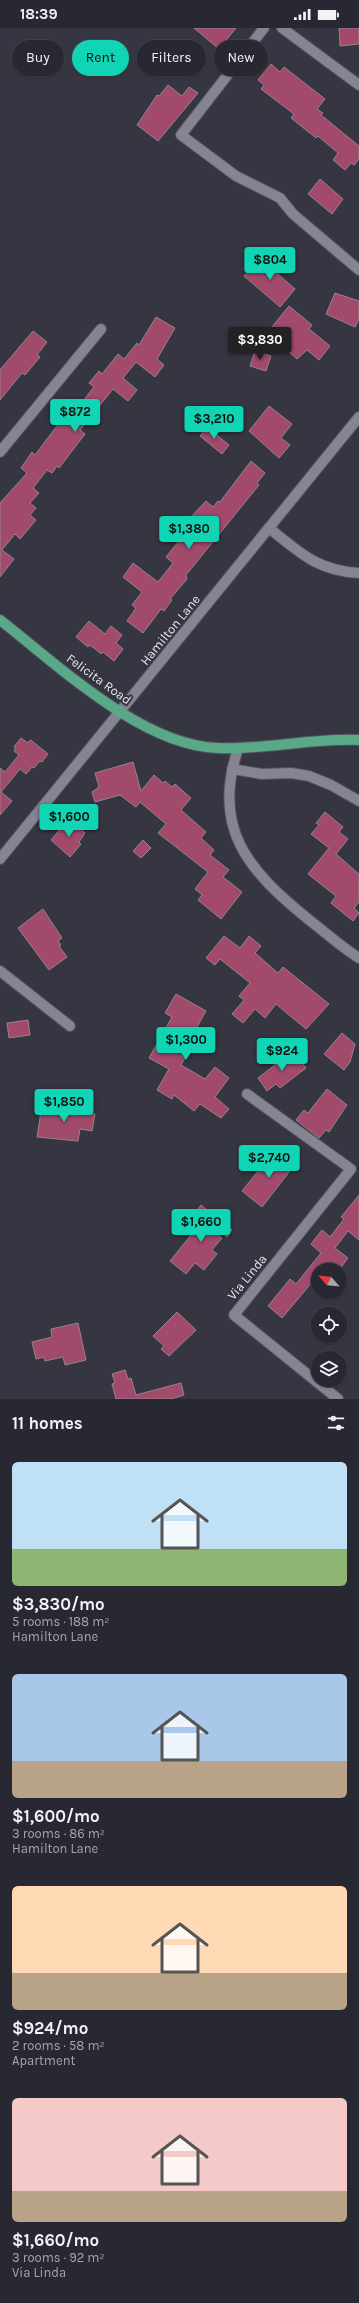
<!DOCTYPE html>
<meta charset="utf-8">
<style>
body{margin:0;font-family:Karla,sans-serif;background:#34343e;color:#f1f3f6;height:100vh;display:flex;flex-direction:column;font-size:15px;white-space:nowrap}
*{box-sizing:border-box;margin:0}
p{font-size:13px;color:#a5a6ac}
.icon{flex:none;width:22px;height:22px;fill:none;stroke:currentColor;stroke-width:2;stroke-linecap:round;stroke-linejoin:round}
.map{position:relative;height:1371px;overflow:hidden}
.details{display:flex;flex-direction:column;background:#282832;flex:1}
.details>*{flex:none}
.top-card{position:absolute;left:12px;top:12px;width:335px;height:36px;display:flex;gap:8px}
.needle{width:26px;rotate:297deg}
.controls{position:absolute;left:311px;top:1235px;display:grid;gap:8px}
.controls a{display:grid;place-items:center;width:36px;height:36px;border-radius:50%;background:#282832;box-shadow:0 1px 3px #0004,0 0 0 1px #44444d;font-size:20px}
.price{position:absolute;translate:-50% -34px;padding:0 9px;border-radius:4px;background:#10d5b4;color:#111;font-size:13px;line-height:26px;filter:drop-shadow(0 1px 2px #0008)}
.price::after{content:'';position:absolute;left:50%;top:24px;width:12px;height:9px;margin-left:-6px;background:inherit;clip-path:polygon(0 0,100% 0,50% 100%)}
.price.selected{background:#222;color:#fff}
ul{padding:0;list-style:none}
li{display:grid;align-content:center;gap:8px;height:212px;padding:0 12px}
li span{display:grid;place-items:center;height:124px;border-radius:6px;color:#555}
li>.icon{margin-inline-start:auto}
span .icon{width:72px;height:72px;fill:#fffc;stroke-width:1}
li b{font-size:17px}
h2{display:flex;justify-content:space-between;align-items:center;height:48px;padding:0 12px;font-size:17px}
.tag{padding:0 14px;border-radius:18px;background:#282832;box-shadow:0 1px 3px #0004,0 0 0 1px #44444d;font-size:14px;line-height:36px}
.tag.selected{background:#10d5b4;color:#111}
.status{display:flex;justify-content:space-between;align-items:center;height:28px;padding:0 20px;background:#282832;direction:ltr}
.status svg{height:11px;fill:currentColor}
.map>svg:first-child{display:block}
.building{fill:#a24a6c;stroke:#96848a}
.lines{fill:none;stroke-linecap:round;stroke-linejoin:round}
.minor-casing{stroke:#52515b;stroke-width:12}
.major-casing{stroke:#52515b;stroke-width:12}
.minor{stroke:#858493;stroke-width:10}
.major{stroke:#59a989;stroke-width:10}
.labels{text-anchor:middle;dominant-baseline:central;stroke-width:4;stroke-linejoin:round;paint-order:stroke}
.street-label{font-size:13px;fill:#e6e6ee;stroke:#363542}
</style>
<div class="status"><b>18:39</b><svg viewBox="0 0 49 12"><path d="M0 12V9h3v3zM5 12V6h3v6zM10 12V3h3v9zM15 12V0h3v12zM26 1h20v11H26zM47 4h2v5h-2z"/></svg></div>
<div class="map">
<svg width="359" height="1371" viewBox="0 0 359 1371">
<rect width="100%" height="100%" fill="#363542"/>
<g class="building">
<polygon points="194,0 236,0 219,21"/>
<polygon points="339,0 359,0 359,16 340,18"/>
<polygon points="271,36 280,44 284,39 325,71 317,81 323,85 321,87 359,118 359,131 354,137 351,135 345,142 333,132 338,125 318,108 316,110 291,90 294,86 261,61 264,57 258,52"/>
<polygon points="168,57 182,68 189,59 198,65 158,113 137,97 157,67 159,68"/>
<polygon points="320,151 343,171 332,186 308,166"/>
<polygon points="265,225 276,235 271,240 295,261 280,279 244,248"/>
<polygon points="335,265 359,273 359,291 355,299 326,286"/>
<polygon points="289,278 312,297 309,301 330,318 319,332 307,322 297,331 267,305"/>
<polygon points="156,289 175,300 157,331 164,337 155,349 136,334 123,350 137,362 128,373 113,361 80,402 85,406 59,440 57,438 52,445 47,442 33,460 39,465 30,475 36,480 30,487 36,492 20,511 15,506 2,522 14,531 0,549 0,475 27,445 21,440 32,424 35,427 75,374 80,377 94,359 89,355 99,343 102,346 118,326 124,331 137,315 139,317"/>
<polygon points="33,303 47,314 37,327 40,329 25,347 22,345 0,372 0,342"/>
<polygon points="255,323 271,328 266,343 250,338"/>
<polygon points="269,378 292,396 281,410 290,417 279,430 249,403"/>
<polygon points="207,399 229,417 222,426 200,408"/>
<polygon points="251,433 265,445 257,455 259,457 186,547 187,551 170,571 172,572 164,583 161,581 143,605 127,593 136,580 132,577 142,564 123,549 133,535 158,554 173,535 166,529 188,502 185,499 190,493 188,492 206,473 213,479 218,473 220,474"/>
<polygon points="89,593 105,606 111,598 122,607 116,615 123,621 114,633 103,624 101,626 94,620 89,617 88,619 76,609"/>
<polygon points="21,710 28,715 30,712 32,713 48,726 42,734 40,733 34,740 32,739 26,746 20,741 1,764 12,773 0,787 0,740 5,744 19,727 14,723 16,720 14,719"/>
<polygon points="133,734 141,763 154,747 163,755 165,753 172,759 175,756 191,770 181,782 206,804 201,810 214,822 210,827 229,842 223,849 242,864 221,891 198,872 202,867 195,861 208,844 158,805 166,796 140,774 136,779 120,767 95,774 92,764 99,759 95,745"/>
<polygon points="325,784 343,799 339,804 348,811 336,826 359,846 359,874 354,880 359,885 353,893 331,875 336,868 308,846 329,820 311,806 319,797 316,795"/>
<polygon points="69,791 85,805 79,814 81,816 70,829 51,812"/>
<polygon points="143,812 151,820 141,830 133,823"/>
<polygon points="43,881 62,910 58,913 61,917 59,918 67,929 49,942 18,900"/>
<polygon points="224,908 240,920 249,908 261,918 255,925 278,945 283,939 329,976 306,1001 276,976 265,990 255,981 243,995 232,986 244,972 239,968 250,955 220,931 215,937 206,930"/>
<polygon points="176,966 206,983 181,1028 185,1030 181,1037 205,1051 215,1039 229,1050 215,1069 229,1081 221,1090 200,1076 194,1083 174,1067 172,1071 157,1062 169,1041 149,1030 172,989 165,985"/>
<polygon points="28,992 30,1007 9,1010 7,995"/>
<polygon points="342,1005 355,1016 350,1034 344,1042 324,1026"/>
<polygon points="293,1023 306,1040 280,1060 276,1056 267,1063 258,1050"/>
<polygon points="327,1061 347,1077 329,1104 326,1102 319,1110 296,1092 304,1082 308,1085"/>
<polygon points="42,1077 95,1086 92,1103 80,1101 78,1113 37,1109"/>
<polygon points="284,1125 296,1135 262,1179 242,1163 272,1126 279,1132"/>
<polygon points="359,1167 359,1212 348,1203 335,1220 348,1230 339,1242 318,1242 318,1257 313,1253 282,1290 268,1278 290,1251 296,1256 321,1225 311,1216 322,1202 330,1209 344,1191 341,1189"/>
<polygon points="201,1177 232,1202 227,1209 219,1203 216,1206 222,1210 212,1222 217,1226 204,1242 195,1235 186,1246 170,1233 204,1191 195,1185"/>
<polygon points="177,1284 196,1302 169,1328 161,1321 164,1318 153,1308"/>
<polygon points="78,1295 86,1332 65,1337 63,1329 45,1333 44,1329 36,1331 32,1314 52,1309 51,1301"/>
<polygon points="125,1342 128,1351 131,1350 136,1367 181,1355 184,1367 171,1371 116,1371 112,1356 115,1355 112,1346"/>
</g>
<g class="lines">
<defs>
<g id="minor">
<polyline points="264,0 181,107 236,148 280,170 293,186 359,242"/>
<polyline points="282,0 359,57"/>
<polyline points="0,424 101,301"/>
<path d="M269,500c31,25 49,43 90,45"/>
<path d="M238,721c-27,80 11,122 70,170 17,13 33,28 51,39"/>
<polyline points="232,741 262,746 291,745 309,748 331,757 359,773"/>
<polyline points="0,831 359,389"/>
<polyline points="0,943 70,998"/>
<polyline points="247,1066 351,1141 234,1287 338,1371"/>
</g>
<path id="major" d="M0,592c58,45 141,125 217,128 47,2 95,-10 142,-8"/>
</defs>
<use href="#minor" class="minor-casing"/>
<use href="#major" class="major-casing"/>
<use href="#minor" class="minor"/>
<use href="#major" class="major"/>
</g>
<g class="labels">
<g class="street-label">
<text transform="translate(170 602) rotate(-51)">Hamilton Lane</text>
<text transform="translate(99 651) rotate(36)">Felicita Road</text>
<text transform="translate(247 1249) rotate(-51)">Via Linda</text>
</g>
</g>
</svg>
<div class="controls">
<a><svg class="needle" viewBox="-14 -14 28 28"><path d="M0-13l5 13h-10z" fill="#e53935"/><path d="M0 13l5-13h-10z" fill="#a5a6ac"/></svg></a>
<a><svg class="icon" aria-label="locate" viewBox="0 0 24 24"><circle cx="12" cy="12" r="6"/><path d="M12 2v4M12 18v4M2 12h4M18 12h4"/></svg></a>
<a><svg class="icon" aria-label="layers" viewBox="0 0 24 24"><path d="M12 4l9 5-9 5-9-5zM3 14l9 5 9-5"/></svg></a>
</div>
<b class="price" style="left:270px;top:253px">$804</b>
<b class="price selected" style="left:260px;top:333px">$3,830</b>
<b class="price" style="left:75px;top:405px">$872</b>
<b class="price" style="left:214px;top:412px">$3,210</b>
<b class="price" style="left:189px;top:522px">$1,380</b>
<b class="price" style="left:69px;top:810px">$1,600</b>
<b class="price" style="left:186px;top:1033px">$1,300</b>
<b class="price" style="left:282px;top:1044px">$924</b>
<b class="price" style="left:64px;top:1095px">$1,850</b>
<b class="price" style="left:269px;top:1151px">$2,740</b>
<b class="price" style="left:201px;top:1215px">$1,660</b>
<div class="top-card">
<a class="tag">Buy</a>
<a class="tag selected">Rent</a>
<a class="tag">Filters</a>
<a class="tag">New</a>
</div>
</div>
<section class="details">
<h2>11 homes<svg class="icon" aria-label="filters" viewBox="0 0 24 24"><path d="M4 7h16M4 17h16"/><circle cx="9" cy="7" r="2"/><circle cx="15" cy="17" r="2"/></svg></h2>
<ul>
<li><span style="background:linear-gradient(#bfe0f5 70%,#8fb573 0)"><svg class="icon" aria-label="home" viewBox="0 0 24 24"><path d="M3 11l9-7 9 7M6 9v11h12V9"/></svg></span><div><b>$3,830/mo</b><p>5 rooms · 188 m²</p><p>Hamilton Lane</p></div></li>
<li><span style="background:linear-gradient(#a9c7e8 70%,#b9a48a 0)"><svg class="icon" aria-label="home" viewBox="0 0 24 24"><path d="M3 11l9-7 9 7M6 9v11h12V9"/></svg></span><div><b>$1,600/mo</b><p>3 rooms · 86 m²</p><p>Hamilton Lane</p></div></li>
<li><span style="background:linear-gradient(#ffd9b3 70%,#b9a48a 0)"><svg class="icon" aria-label="home" viewBox="0 0 24 24"><path d="M3 11l9-7 9 7M6 9v11h12V9"/></svg></span><div><b>$924/mo</b><p>2 rooms · 58 m²</p><p>Apartment</p></div></li>
<li><span style="background:linear-gradient(#f6c9c9 75%,#b9a48a 0)"><svg class="icon" aria-label="home" viewBox="0 0 24 24"><path d="M3 11l9-7 9 7M6 9v11h12V9"/></svg></span><div><b>$1,660/mo</b><p>3 rooms · 92 m²</p><p>Via Linda</p></div></li>
</ul>
</section>
